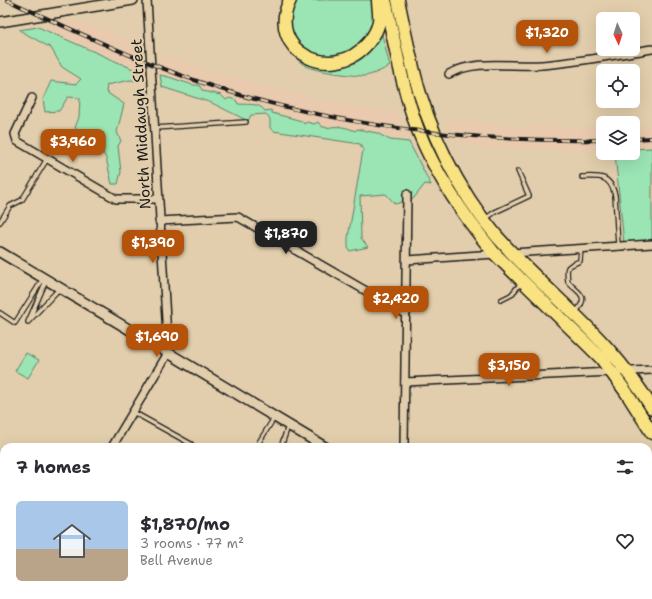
<!DOCTYPE html>
<meta charset="utf-8">
<style>
body{margin:0;font-family:"Shantell Sans",sans-serif;background:#f7f7f7;color:#2b2b33;height:100vh;display:flex;flex-direction:column;font-size:15px;white-space:nowrap}
*{box-sizing:border-box;margin:0}
p{font-size:13px;color:#7c7c81}
.icon{flex:none;width:22px;height:22px;fill:none;stroke:currentColor;stroke-width:2;stroke-linecap:round;stroke-linejoin:round}
.map{position:relative;flex:1;overflow:hidden}
.sheet{position:absolute;left:0px;top:443px;width:652px;height:156px;display:flex;flex-direction:column;background:#fff;border-radius:12px 12px 0 0;box-shadow:0 4px 16px #0002}
.sheet>*{flex:none}
.needle{width:26px;rotate:176deg}
.tools{position:absolute;left:596px;top:12px;display:grid;gap:8px}
.tools a{display:grid;place-items:center;width:44px;height:44px;border-radius:6px;background:#fff;box-shadow:0 4px 16px #0002;font-size:20px}
.price{position:absolute;translate:-50% -34px;padding:0 9px;border-radius:8px;background:#b45309;color:#fff;font-size:13px;line-height:26px;filter:drop-shadow(0 1px 2px #0008)}
.price::after{content:'';position:absolute;left:50%;top:24px;width:12px;height:9px;margin-left:-6px;background:inherit;clip-path:polygon(0 0,100% 0,50% 100%)}
.price.on{background:#222;color:#fff}
ul{padding:0;list-style:none}
li{display:flex;align-items:center;gap:12px;height:100px;padding:0 16px}
li+li{border-top:1px solid #e1e1e2}
li span{display:grid;place-items:center;flex:none;width:112px;height:80px;border-radius:6px;color:#555}
li>.icon{margin-inline-start:auto}
span .icon{width:48px;height:48px;fill:#fffc;stroke-width:1}
li b{font-size:17px}
h2{display:flex;justify-content:space-between;align-items:center;height:48px;padding:0 16px;font-size:17px}
.map>svg:first-child{display:block}
.built{fill:#eacaae}
.green{fill:#9be4b4;stroke:#5c8068}
.lines{fill:none;stroke-linecap:round;stroke-linejoin:round}
.service-casing{stroke:#1c1c1c;stroke-width:6}
.minor-casing{stroke:#1c1c1c;stroke-width:10}
.tertiary-casing{stroke:#1c1c1c;stroke-width:12}
.trunk-casing{stroke:#1c1c1c;stroke-width:15}
.service{stroke:#e2ceac;stroke-width:3.5}
.minor{stroke:#e2ceac;stroke-width:7}
.tertiary{stroke:#e2ceac;stroke-width:9}
.trunk{stroke:#f8e281;stroke-width:12}
.rail-casing{stroke:#1c1c1c;stroke-width:4}
.rail{stroke:#e2ceac;stroke-width:2.5;stroke-dasharray:8;stroke-linecap:butt}
.labels{text-anchor:middle;dominant-baseline:central;stroke-width:4;stroke-linejoin:round;paint-order:stroke}
.street-label{font-size:15px;fill:#1c1c1c;stroke:#e2ceac}
</style>
<div class="map">
<svg width="652" height="599" viewBox="0 0 652 599">
<rect width="100%" height="100%" fill="#e2ceac"/>
<filter id="ink" filterUnits="userSpaceOnUse"><feTurbulence type="fractalNoise" baseFrequency=".025" numOctaves="2"/><feDisplacementMap in="SourceGraphic" scale="8" xChannelSelector="R" yChannelSelector="G"/><feConvolveMatrix kernelMatrix="1 2 1 2 8 2 1 2 1" color-interpolation-filters="sRGB"/></filter>
<g filter="url(#ink)">
<g class="built">
<polygon points="79,20 139,45 141,70 39,26"/>
<polygon points="160,53 215,73 290,93 361,108 396,112 407,137 363,134 319,124 162,79"/>
<polygon points="448,120 524,127 603,127 603,149 482,148 455,140"/>
<polygon points="652,126 652,145 633,147 633,127"/>
</g>
<g class="green">
<path d="M283,0h3l-4,26 36,40 12,2 13,-3 36,-30h3l8,31c-8,4 -17,9 -26,10 -10,0 -51,-5 -58,-10 -22,-14 -36,-41 -23,-66z"/>
<path d="M295,0h80c0,8 1,20 -2,27 -7,18 -28,32 -46,31 -18,-1 -40,-18 -38,-37 1,-7 4,-14 6,-21z"/>
<polygon points="38,27 140,72 140,81 130,80 107,85 106,92 124,104 117,132 121,141 118,146 121,172 118,184 112,184 106,158 97,143 86,149 80,143 82,134 75,128 79,117 80,98 68,97 59,111 45,112 43,99 51,81 76,84 81,79 62,67 51,48 19,30"/>
<path d="M160,75l9,2 24,8h6l4,6 18,4 5,5 3,-2 7,2 2,4c9,1 21,-2 27,7l6,-1 1,3 30,8 2,3 3,-2 7,2 4,-2 3,4 6,2c9,-3 20,-1 28,3l2,-2 20,4 13,7 19,2 22,43 -6,-1 -12,15 -18,5 -9,-10 -26,2 1,42 7,9 -18,4 -2,-3v-10l15,-88 -3,-6 -87,-13 -3,-3v-9l-4,-5 -15,1 -3,6 -36,-18 -50,-16z"/>
<polygon points="652,148 652,242 624,244 615,153 633,153 633,149"/>
<polygon points="26,353 39,360 28,378 15,371"/>
</g>
<g class="lines">
<defs>
<g id="service">
<polyline points="155,128 246,122"/>
<path d="M582,177c18,-1 28,-2 33,18l3,50"/>
<polyline points="485,219 495,212 529,196 518,171"/>
<polyline points="0,222 10,206 22,200 47,159"/>
<polyline points="46,281 28,322 59,289"/>
<polyline points="501,300 511,295 521,283"/>
<path d="M576,312c14,-17 3,-18 -8,-30 -2,-16 -2,-15 12,-21l1,-13"/>
<polyline points="0,313 15,323 43,279"/>
<polyline points="133,412 191,444"/>
<polyline points="256,447 274,418"/>
<polyline points="281,447 288,426"/>
<polyline points="648,584 652,585"/>
<polyline points="637,599 639,595"/>
</g>
<g id="minor">
<path d="M449,74c26,-15 63,-7 93,-9 37,-3 74,-10 110,-16"/>
<polyline points="32,98 15,134 17,141 116,199 158,199"/>
<polyline points="159,221 238,217 406,314"/>
<polyline points="512,253 652,244"/>
<polyline points="407,260 495,254"/>
<polyline points="405,382 652,370"/>
<polyline points="112,447 168,353 147,0"/>
<polyline points="404,447 407,194"/>
<polyline points="0,592 4,593"/>
<polyline points="11,595 26,599"/>
<polyline points="98,595 98,599"/>
<polyline points="401,599 401,595"/>
<polyline points="532,599 532,595"/>
</g>
<g id="tertiary">
<polyline points="0,22 133,0"/>
<polyline points="0,252 325,447"/>
<polyline points="648,494 652,493"/>
<polyline points="570,595 577,599"/>
</g>
<g id="trunk">
<path d="M290,0c-25,51 43,85 78,43 5,-6 10,-14 11,-22 1,-6 -1,-14 -1,-21"/>
<path d="M385,0c10,43 17,88 33,130 18,45 46,87 77,124l106,104 25,34 26,41"/>
<path d="M398,0c7,32 13,64 22,94 18,58 50,116 92,159 51,53 101,90 140,155"/>
</g>
</defs>
<use href="#service" class="service-casing"/>
<use href="#minor" class="minor-casing"/>
<use href="#tertiary" class="tertiary-casing"/>
<use href="#trunk" class="trunk-casing"/>
<use href="#service" class="service"/>
<use href="#minor" class="minor"/>
<use href="#tertiary" class="tertiary"/>
<use href="#trunk" class="trunk"/>
<defs>
<g id="rail">
<path d="M7,0c76,35 152,71 233,95 119,34 240,47 363,45"/>
<polyline points="633,139 652,138"/>
</g>
</defs>
<use href="#rail" class="rail-casing"/>
<use href="#rail" class="rail"/>
</g>
</g>
<g class="labels">
<g class="street-label">
<text transform="translate(141 124) rotate(-93)">North Middaugh Street</text>
</g>
</g>
</svg>
<div class="tools">
<a><svg class="needle" viewBox="-14 -14 28 28"><path d="M0-13l5 13h-10z" fill="#e53935"/><path d="M0 13l5-13h-10z" fill="#7c7c81"/></svg></a>
<a><svg class="icon" aria-label="locate" viewBox="0 0 24 24"><circle cx="12" cy="12" r="6"/><path d="M12 2v4M12 18v4M2 12h4M18 12h4"/></svg></a>
<a><svg class="icon" aria-label="layers" viewBox="0 0 24 24"><path d="M12 4l9 5-9 5-9-5zM3 14l9 5 9-5"/></svg></a>
</div>
<b class="price" style="left:547px;top:54px">$1,320</b>
<b class="price" style="left:73px;top:163px">$3,960</b>
<b class="price on" style="left:286px;top:255px">$1,870</b>
<b class="price" style="left:153px;top:264px">$1,390</b>
<b class="price" style="left:396px;top:320px">$2,420</b>
<b class="price" style="left:157px;top:358px">$1,690</b>
<b class="price" style="left:509px;top:387px">$3,150</b>
<section class="sheet">
<h2>7 homes<svg class="icon" aria-label="filters" viewBox="0 0 24 24"><path d="M4 7h16M4 17h16"/><circle cx="9" cy="7" r="2"/><circle cx="15" cy="17" r="2"/></svg></h2>
<ul>
<li><span style="background:linear-gradient(#a9c7e8 60%,#b9a48a 0)"><svg class="icon" aria-label="home" viewBox="0 0 24 24"><path d="M3 11l9-7 9 7M6 9v11h12V9"/></svg></span><div><b>$1,870/mo</b><p>3 rooms · 77 m²</p><p>Bell Avenue</p></div><svg class="icon" aria-label="heart" viewBox="0 0 24 24"><path d="M12 20l-8-8c-3-5 5-10 8-4 3-6 11-1 8 4z"/></svg></li>
</ul>
</section>
</div>
